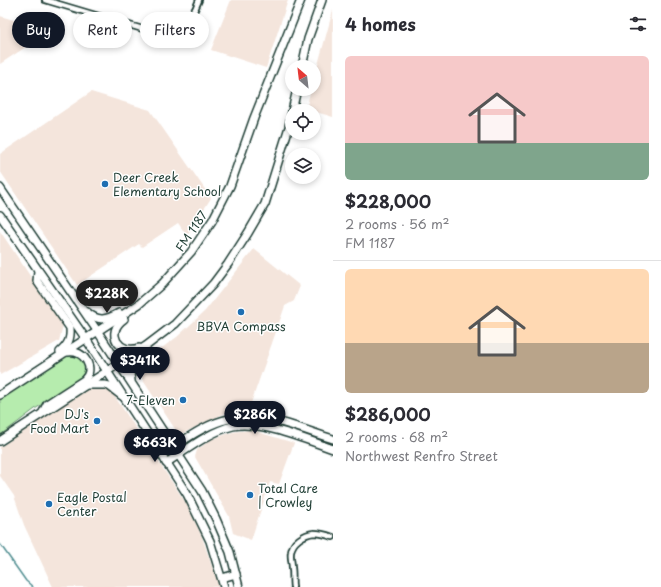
<!DOCTYPE html>
<meta charset="utf-8">
<style>
body{margin:0;font-family:"Playpen Sans",sans-serif;background:#f2f2f3;color:#2b2b33;height:100vh;display:flex;flex-direction:column;font-size:15px;white-space:nowrap}
*{box-sizing:border-box;margin:0}
p{font-size:13px;color:#7c7c81}
.icon{flex:none;width:22px;height:22px;fill:none;stroke:currentColor;stroke-width:2;stroke-linecap:round;stroke-linejoin:round}
.map{position:relative;flex:1;overflow:hidden}
.side{display:flex;flex-direction:column;background:#fff;width:328px}
.side>*{flex:none}
.top-card{position:absolute;left:12px;top:12px;width:261px;height:36px;display:flex;gap:8px}
.needle{width:26px;rotate:332deg}
.controls{position:absolute;left:285px;top:60px;display:grid;gap:8px}
.controls a{display:grid;place-items:center;width:36px;height:36px;border-radius:50%;background:#fff;box-shadow:0 2px 6px #0003;font-size:20px}
.price{position:absolute;translate:-50% -34px;padding:0 9px;border-radius:14px;background:#111827;color:#fff;font-size:13px;line-height:26px;filter:drop-shadow(0 1px 2px #0008)}
.price::after{content:'';position:absolute;left:50%;top:24px;width:12px;height:9px;margin-left:-6px;background:inherit;clip-path:polygon(0 0,100% 0,50% 100%)}
.price.on{background:#222;color:#fff}
ul{padding:0;list-style:none}
li{display:grid;align-content:center;gap:8px;height:212px;padding:0 12px}
li+li{border-top:1px solid #e1e1e2}
li span{display:grid;place-items:center;height:124px;border-radius:6px;color:#555}
li>.icon{margin-inline-start:auto}
span .icon{width:72px;height:72px;fill:#fffc;stroke-width:1}
li b{font-size:17px}
h2{display:flex;justify-content:space-between;align-items:center;height:48px;padding:0 12px;font-size:17px}
.tag{padding:0 14px;border-radius:18px;background:#fff;box-shadow:0 2px 6px #0003;font-size:14px;line-height:36px}
.tag.on{background:#111827;color:#fff}
main{display:flex;flex:1;min-height:0}
.map>svg:first-child{display:block}
.built{fill:#f4e5dc}
.green{fill:#b6ecae;stroke:#6a9471}
.lines{fill:none;stroke-linecap:round;stroke-linejoin:round}
.stream{stroke:#549093;stroke-width:1.5}
.street-casing{stroke:#1f3d34;stroke-width:8}
.secondary-casing{stroke:#1f3d34;stroke-width:10}
.street{stroke:#fff;stroke-width:4.5}
.secondary{stroke:#fff;stroke-width:7}
.poi-dot{fill:#1f6fb2;stroke:#fff;stroke-width:1.5}
.labels{text-anchor:middle;dominant-baseline:central;stroke-width:3;stroke-linejoin:round;paint-order:stroke}
.poi-label{font-size:12px;fill:#1f3d34;stroke:#fff;text-anchor:start}
.street-label{font-size:12px;fill:#1f3d34;stroke:#fff}
</style>
<main>
<div class="map">
<svg width="333" height="587" viewBox="0 0 333 587">
<rect width="100%" height="100%" fill="#fff"/>
<filter id="ink" filterUnits="userSpaceOnUse"><feTurbulence type="fractalNoise" baseFrequency=".025" numOctaves="2"/><feDisplacementMap in="SourceGraphic" scale="8" xChannelSelector="R" yChannelSelector="G"/><feConvolveMatrix kernelMatrix="1 2 1 2 8 2 1 2 1" color-interpolation-filters="sRGB"/></filter>
<g filter="url(#ink)">
<g class="built">
<polygon points="231,0 288,0 266,68 211,50"/>
<polygon points="333,10 333,117 306,109 311,89 314,89 314,79"/>
<polygon points="0,16 34,26 41,37 0,64"/>
<polygon points="91,92 150,110 211,198 187,236 178,223 142,247 139,244 77,285 0,171 0,154"/>
<polygon points="0,231 63,325 59,341 0,375"/>
<polygon points="254,249 300,286 294,301 285,306 250,406 223,414 179,435 142,379 141,363 177,337 205,311"/>
<polygon points="94,386 108,389 115,397 186,503 202,537 219,587 53,587 24,525 14,496 0,476 0,447 87,389"/>
<polygon points="251,430 294,443 279,484 270,482 251,540 233,533 229,516 195,457 197,450 212,439 233,432"/>
</g>
<path class="green" d="M70,354l7,1 9,10v8c-14,15 -34,24 -51,36 -12,9 -23,18 -35,26v-36z"/>
<g class="lines">
<polyline class="stream" points="0,544 26,581 33,587"/>
<defs>
<g id="street">
<path d="M45,0l111,33c25,-2 34,-9 43,-33"/>
<path d="M293,587c-1,-6 0,-13 -1,-19 0,-6 -2,-11 -1,-16 1,-10 13,-18 23,-19 7,0 13,2 19,4"/>
</g>
<g id="secondary">
<polyline points="302,67 308,39 322,0"/>
<polyline points="292,111 297,89"/>
<polyline points="0,188 98,332 202,491 216,519 230,552 239,587"/>
<polyline points="0,215 86,339 187,494 210,541 224,587"/>
<path d="M38,271l-1,10 33,47c1,11 -2,17 -10,24"/>
<path d="M87,312c11,10 19,8 32,1"/>
<path d="M124,319c-20,14 -4,36 15,29"/>
<path d="M131,380c-2,-10 0,-19 9,-26"/>
<polyline points="88,385 105,385 109,386 122,396"/>
<polyline points="0,395 139,304 162,284 191,252 212,221 230,186 254,118 301,0"/>
<path d="M43,412l4,-8 37,-24c12,-11 0,-31 -16,-28"/>
<polyline points="0,441 146,346 175,324 213,284 228,264 248,233 265,204 289,127 292,112"/>
<path d="M161,455c21,-13 43,-31 68,-36 34,-8 71,10 104,20"/>
<path d="M166,463c21,-13 42,-31 67,-37 26,-6 74,14 100,23"/>
<polyline points="222,578 236,574"/>
</g>
</defs>
<use href="#street" class="street-casing"/>
<use href="#secondary" class="secondary-casing"/>
<use href="#street" class="street"/>
<use href="#secondary" class="secondary"/>
</g>
</g>
<g class="poi-dot">
<circle cx="105" cy="184" r="4"/>
<circle cx="241" cy="312" r="4"/>
<circle cx="183" cy="400" r="4"/>
<circle cx="97" cy="421" r="4"/>
<circle cx="250" cy="495" r="4"/>
<circle cx="49" cy="504" r="4"/>
</g>
<g class="labels">
<g class="poi-label">
<text x="113" y="177">Deer Creek<tspan x="113" dy="14">Elementary School</tspan></text>
<text x="241" y="326" text-anchor="middle">BBVA Compass</text>
<text x="175" y="400" text-anchor="end">7-Eleven</text>
<text x="89" y="414" text-anchor="end">DJ's<tspan x="89" dy="14">Food Mart</tspan></text>
<text x="258" y="488">Total Care<tspan x="258" dy="14">| Crowley</tspan></text>
<text x="57" y="497">Eagle Postal<tspan x="57" dy="14">Center</tspan></text>
</g>
<g class="street-label">
<text transform="translate(191 231) rotate(-56)">FM 1187</text>
</g>
</g>
</svg>
<div class="controls">
<a><svg class="needle" viewBox="-14 -14 28 28"><path d="M0-13l5 13h-10z" fill="#e53935"/><path d="M0 13l5-13h-10z" fill="#7c7c81"/></svg></a>
<a><svg class="icon" aria-label="locate" viewBox="0 0 24 24"><circle cx="12" cy="12" r="6"/><path d="M12 2v4M12 18v4M2 12h4M18 12h4"/></svg></a>
<a><svg class="icon" aria-label="layers" viewBox="0 0 24 24"><path d="M12 4l9 5-9 5-9-5zM3 14l9 5 9-5"/></svg></a>
</div>
<b class="price on" style="left:107px;top:314px">$228K</b>
<b class="price" style="left:140px;top:381px">$341K</b>
<b class="price" style="left:255px;top:435px">$286K</b>
<b class="price" style="left:155px;top:463px">$663K</b>
<div class="top-card">
<a class="tag on">Buy</a>
<a class="tag">Rent</a>
<a class="tag">Filters</a>
</div>
</div>
<section class="side">
<h2>4 homes<svg class="icon" aria-label="filters" viewBox="0 0 24 24"><path d="M4 7h16M4 17h16"/><circle cx="9" cy="7" r="2"/><circle cx="15" cy="17" r="2"/></svg></h2>
<ul>
<li><span style="background:linear-gradient(#f6c9c9 70%,#7fa58c 0)"><svg class="icon" aria-label="home" viewBox="0 0 24 24"><path d="M3 11l9-7 9 7M6 9v11h12V9"/></svg></span><div><b>$228,000</b><p>2 rooms · 56 m²</p><p>FM 1187</p></div></li>
<li><span style="background:linear-gradient(#ffd9b3 60%,#b9a48a 0)"><svg class="icon" aria-label="home" viewBox="0 0 24 24"><path d="M3 11l9-7 9 7M6 9v11h12V9"/></svg></span><div><b>$286,000</b><p>2 rooms · 68 m²</p><p>Northwest Renfro Street</p></div></li>
</ul>
</section>
</main>
